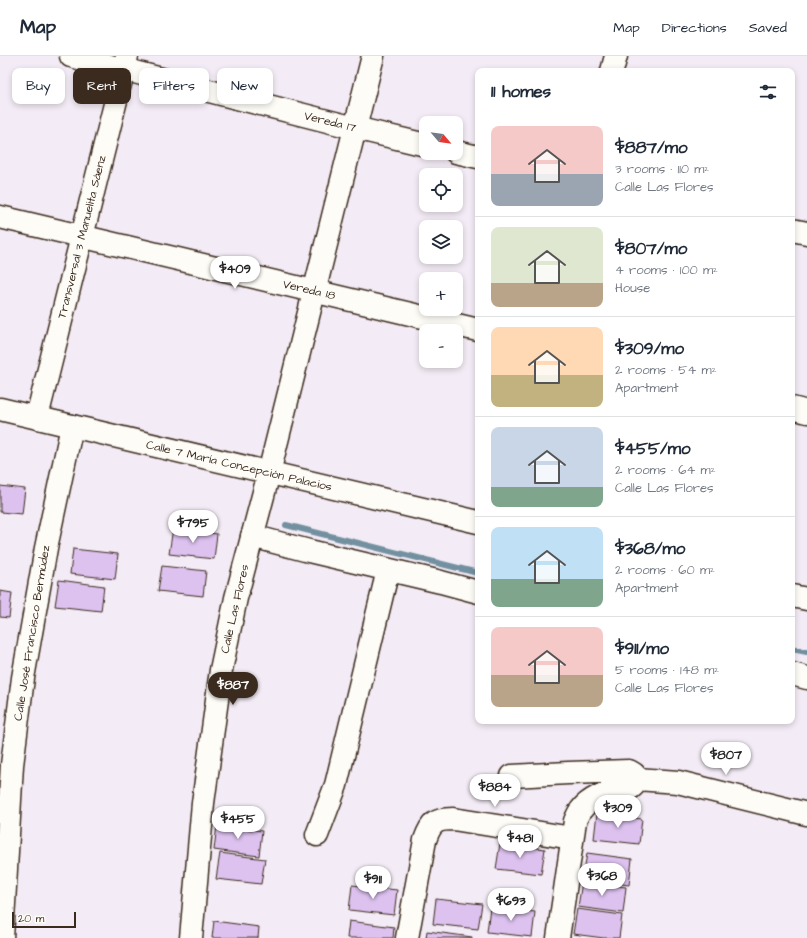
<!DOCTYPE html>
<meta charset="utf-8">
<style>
body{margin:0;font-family:"Architects Daughter",sans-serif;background:#f2f2f3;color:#1f2937;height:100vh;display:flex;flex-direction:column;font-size:15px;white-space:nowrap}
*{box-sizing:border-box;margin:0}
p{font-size:13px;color:#747a83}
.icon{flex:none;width:22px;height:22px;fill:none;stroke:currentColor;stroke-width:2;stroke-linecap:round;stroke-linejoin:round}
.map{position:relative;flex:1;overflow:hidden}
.details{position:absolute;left:475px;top:12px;width:320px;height:656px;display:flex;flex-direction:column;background:#fff;border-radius:8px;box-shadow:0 2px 6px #0003}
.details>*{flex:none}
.banner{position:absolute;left:12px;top:12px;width:380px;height:36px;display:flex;gap:8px}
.needle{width:26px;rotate:119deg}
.controls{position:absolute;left:419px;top:60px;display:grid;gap:8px}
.controls a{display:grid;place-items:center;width:44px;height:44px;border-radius:8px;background:#fff;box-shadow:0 2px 6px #0003;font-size:20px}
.scale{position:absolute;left:12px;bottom:10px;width:64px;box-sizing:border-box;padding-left:4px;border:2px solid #3b2a1e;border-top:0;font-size:11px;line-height:14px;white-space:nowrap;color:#3b2a1e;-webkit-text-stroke:3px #fdfcf7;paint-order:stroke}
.price{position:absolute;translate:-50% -34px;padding:0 9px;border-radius:14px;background:#fff;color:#222;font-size:13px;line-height:26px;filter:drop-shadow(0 1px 2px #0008)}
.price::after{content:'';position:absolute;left:50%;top:24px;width:12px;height:9px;margin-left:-6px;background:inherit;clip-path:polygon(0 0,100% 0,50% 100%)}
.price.active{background:#3b2a1e;color:#fff}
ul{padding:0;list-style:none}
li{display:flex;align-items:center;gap:12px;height:100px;padding:0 16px}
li+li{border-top:1px solid #e0e1e3}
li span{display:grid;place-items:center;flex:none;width:112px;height:80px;border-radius:8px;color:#555}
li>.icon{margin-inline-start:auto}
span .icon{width:48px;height:48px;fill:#fffc;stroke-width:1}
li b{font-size:17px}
h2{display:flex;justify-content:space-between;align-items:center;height:48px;padding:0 16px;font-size:17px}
.pill{padding:0 14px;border-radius:8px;background:#fff;box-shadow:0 2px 6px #0003;font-size:14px;line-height:36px}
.pill.active{background:#3b2a1e;color:#fff}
header{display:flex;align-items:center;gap:24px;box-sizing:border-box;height:56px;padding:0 20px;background:#fff;border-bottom:1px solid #e0e1e3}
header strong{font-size:19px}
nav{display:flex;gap:22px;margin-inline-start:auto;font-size:14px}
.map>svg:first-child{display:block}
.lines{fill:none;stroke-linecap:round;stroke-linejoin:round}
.stream{stroke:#7290a0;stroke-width:6}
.building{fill:#ddc2f0;stroke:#3b2a1e}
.minor-casing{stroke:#3b2a1e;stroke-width:25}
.minor{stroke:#fdfcf7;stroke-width:22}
.labels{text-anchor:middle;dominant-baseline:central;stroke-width:3.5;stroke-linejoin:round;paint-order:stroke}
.street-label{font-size:12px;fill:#3b2a1e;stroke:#fdfcf7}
</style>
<header>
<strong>Map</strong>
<nav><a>Map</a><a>Directions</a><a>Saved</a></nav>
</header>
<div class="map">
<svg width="807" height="882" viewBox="0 0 807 882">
<rect width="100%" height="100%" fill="#f3ebf5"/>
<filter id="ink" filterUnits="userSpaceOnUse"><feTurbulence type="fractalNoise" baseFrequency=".025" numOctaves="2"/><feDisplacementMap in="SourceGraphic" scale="8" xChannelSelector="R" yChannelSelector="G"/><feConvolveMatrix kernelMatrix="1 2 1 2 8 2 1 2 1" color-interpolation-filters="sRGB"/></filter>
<g filter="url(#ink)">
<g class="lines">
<g class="stream">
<polyline points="286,469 478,517"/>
<polyline points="792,593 807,596"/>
</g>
</g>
<g class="building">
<polygon points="0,430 25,433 22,458 0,456"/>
<polygon points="173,472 217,478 214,503 169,498"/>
<polygon points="73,493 118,498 115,523 70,518"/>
<polygon points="162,510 206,515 203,540 158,535"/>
<polygon points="59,524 104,530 101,555 55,550"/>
<polygon points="0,535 12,537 9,562 0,561"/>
<polygon points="597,757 642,763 639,788 594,783"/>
<polygon points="217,769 262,775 259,800 214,794"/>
<polygon points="500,787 545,793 541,818 496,813"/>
<polygon points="220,797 265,803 261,828 216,823"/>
<polygon points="587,797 632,803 629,829 583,823"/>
<polygon points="582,826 626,831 623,857 578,851"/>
<polygon points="352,829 397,834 394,859 349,854"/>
<polygon points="436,843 482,848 478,873 433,868"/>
<polygon points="490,851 535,856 532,881 487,876"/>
<polygon points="577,853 622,859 619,882 604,882 573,878"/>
<polygon points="214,865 259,871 258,882 212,882"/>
<polygon points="349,865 394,871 393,882 347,882"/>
<polygon points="427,875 472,881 472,882 426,882"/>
</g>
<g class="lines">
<defs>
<g id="minor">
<polyline points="71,0 355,72 426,89"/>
<polyline points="612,15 616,0"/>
<polyline points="456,96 478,101"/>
<polyline points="0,161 478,274"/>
<polyline points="792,174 807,177"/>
<polyline points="792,352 807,356"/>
<polyline points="0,353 478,466"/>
<polyline points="37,361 127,0"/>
<polyline points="252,480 309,495 441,526 478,536"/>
<polyline points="792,540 807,543"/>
<polyline points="792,618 807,622"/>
<path d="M512,720l56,-3 61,-2 5,3 3,5c-5,17 -24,11 -38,17 -6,3 -14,8 -18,14 -3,3 -4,7 -6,11l-17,117"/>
<polyline points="637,723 678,726 807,758"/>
<polyline points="317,779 336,729 388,514"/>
<polyline points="2,882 12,709 23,622 46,492 72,370"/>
<polyline points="191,882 203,747 221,614 236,542 269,417 373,0"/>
<path d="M407,882l18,-98c6,-17 10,-21 28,-21l119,19"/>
</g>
</defs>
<use href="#minor" class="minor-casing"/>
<use href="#minor" class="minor"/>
</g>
</g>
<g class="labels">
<g class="street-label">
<text transform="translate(330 66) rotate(14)">Vereda 17</text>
<text transform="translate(82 181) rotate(-76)">Transversal 3 Manuelita Sáenz</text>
<text transform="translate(309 234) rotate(13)">Vereda 18</text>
<text transform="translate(239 410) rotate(13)">Calle 7 María Concepción Palacios</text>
<text transform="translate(235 553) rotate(-77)">Calle Las Flores</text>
<text transform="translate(32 577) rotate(-81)">Calle José Francisco Bermúdez</text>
</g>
</g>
</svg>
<div class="controls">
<a><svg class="needle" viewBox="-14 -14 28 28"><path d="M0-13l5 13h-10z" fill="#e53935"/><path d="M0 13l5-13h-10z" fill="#747a83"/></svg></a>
<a><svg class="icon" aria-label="locate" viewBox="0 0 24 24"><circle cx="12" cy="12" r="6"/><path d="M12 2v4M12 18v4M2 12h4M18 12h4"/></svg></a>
<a><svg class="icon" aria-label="layers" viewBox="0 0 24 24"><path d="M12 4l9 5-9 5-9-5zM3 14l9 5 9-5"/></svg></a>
<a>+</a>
<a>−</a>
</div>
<div class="scale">20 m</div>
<b class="price" style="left:235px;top:234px">$409</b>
<b class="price" style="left:193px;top:488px">$795</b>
<b class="price active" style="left:233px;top:650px">$887</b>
<b class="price" style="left:726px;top:720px">$807</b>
<b class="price" style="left:495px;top:752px">$884</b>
<b class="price" style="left:618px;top:773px">$309</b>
<b class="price" style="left:238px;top:784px">$455</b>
<b class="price" style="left:520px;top:803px">$481</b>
<b class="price" style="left:602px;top:841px">$368</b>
<b class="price" style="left:373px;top:844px">$911</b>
<b class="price" style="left:511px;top:866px">$693</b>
<div class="banner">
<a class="pill">Buy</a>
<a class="pill active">Rent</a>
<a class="pill">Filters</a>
<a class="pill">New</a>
</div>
<section class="details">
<h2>11 homes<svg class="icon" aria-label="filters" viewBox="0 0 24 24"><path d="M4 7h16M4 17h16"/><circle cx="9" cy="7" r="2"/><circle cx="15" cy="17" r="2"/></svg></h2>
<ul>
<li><span style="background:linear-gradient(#f6c9c9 60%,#9aa5b1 0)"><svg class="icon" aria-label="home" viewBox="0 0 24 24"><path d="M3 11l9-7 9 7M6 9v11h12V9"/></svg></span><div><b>$887/mo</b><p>3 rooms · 110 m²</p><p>Calle Las Flores</p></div></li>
<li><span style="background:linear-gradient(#dfe7d0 70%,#b9a48a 0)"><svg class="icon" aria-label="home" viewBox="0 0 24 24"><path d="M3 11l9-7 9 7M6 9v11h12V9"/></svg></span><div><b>$807/mo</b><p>4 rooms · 100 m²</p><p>House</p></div></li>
<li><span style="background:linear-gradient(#ffd9b3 60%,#c2b280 0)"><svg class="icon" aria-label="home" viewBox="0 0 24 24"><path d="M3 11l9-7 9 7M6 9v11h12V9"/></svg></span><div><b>$309/mo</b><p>2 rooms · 54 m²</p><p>Apartment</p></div></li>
<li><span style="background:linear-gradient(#c9d6e8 75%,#7fa58c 0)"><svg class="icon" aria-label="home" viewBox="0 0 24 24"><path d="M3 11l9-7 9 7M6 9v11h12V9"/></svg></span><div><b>$455/mo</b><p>2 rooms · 64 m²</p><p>Calle Las Flores</p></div></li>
<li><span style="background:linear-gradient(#bfe0f5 65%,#7fa58c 0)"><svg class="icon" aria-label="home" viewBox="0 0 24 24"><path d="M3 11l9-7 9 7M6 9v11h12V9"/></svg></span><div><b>$368/mo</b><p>2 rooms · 60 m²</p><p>Apartment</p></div></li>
<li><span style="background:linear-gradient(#f6c9c9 60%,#b9a48a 0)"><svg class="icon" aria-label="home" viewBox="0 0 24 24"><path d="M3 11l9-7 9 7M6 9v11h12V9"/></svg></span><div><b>$911/mo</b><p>5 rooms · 148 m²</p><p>Calle Las Flores</p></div></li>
</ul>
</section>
</div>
